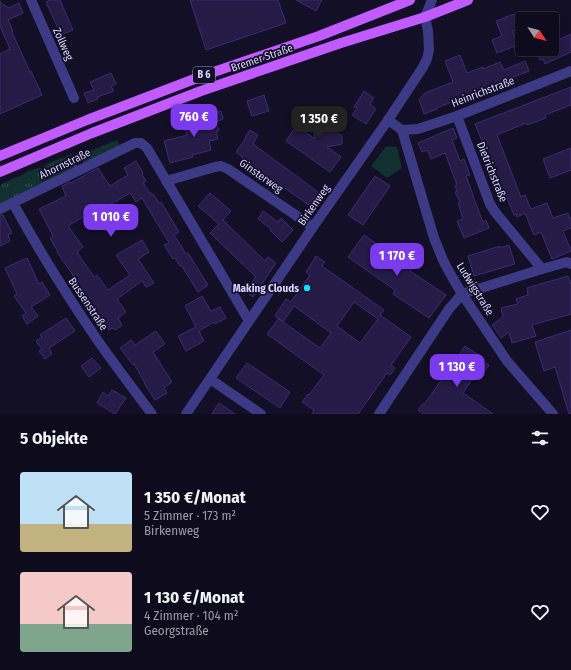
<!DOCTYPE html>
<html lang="de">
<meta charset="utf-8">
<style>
body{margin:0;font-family:"Fira Sans Condensed",sans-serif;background:#1c1929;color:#f1f3f6;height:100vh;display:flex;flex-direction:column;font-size:15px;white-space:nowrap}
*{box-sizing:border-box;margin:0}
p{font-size:13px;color:#9b9ba3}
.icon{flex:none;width:22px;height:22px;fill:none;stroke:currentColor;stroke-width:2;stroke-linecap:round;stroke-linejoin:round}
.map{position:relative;height:414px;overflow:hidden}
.panel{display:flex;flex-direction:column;background:#0e0b1c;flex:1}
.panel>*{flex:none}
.needle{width:26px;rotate:126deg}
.controls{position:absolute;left:515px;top:12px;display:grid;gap:8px}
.controls a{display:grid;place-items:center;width:44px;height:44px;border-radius:4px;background:#0e0b1c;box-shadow:0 2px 6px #0003,0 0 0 1px #2e2b3b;font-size:20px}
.price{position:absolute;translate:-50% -34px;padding:0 9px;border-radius:8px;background:#7c3aed;color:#fff;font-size:13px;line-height:26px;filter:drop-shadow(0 1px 2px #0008)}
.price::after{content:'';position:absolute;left:50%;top:24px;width:12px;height:9px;margin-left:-6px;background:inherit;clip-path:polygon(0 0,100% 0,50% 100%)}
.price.on{background:#222;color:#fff}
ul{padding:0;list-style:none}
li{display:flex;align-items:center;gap:12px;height:100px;padding:0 20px}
li span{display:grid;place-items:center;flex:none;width:112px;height:80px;border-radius:4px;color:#555}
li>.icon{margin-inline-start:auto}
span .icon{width:48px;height:48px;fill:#fffc;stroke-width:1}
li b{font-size:17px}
h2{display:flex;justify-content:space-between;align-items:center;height:48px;padding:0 20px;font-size:17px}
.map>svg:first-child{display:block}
.grass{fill:url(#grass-tufts)}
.park{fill:#12302f}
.building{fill:#241b47;stroke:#3b2d73;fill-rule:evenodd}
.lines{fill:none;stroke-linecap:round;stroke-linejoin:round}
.minor{stroke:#3d3a85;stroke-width:10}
.major{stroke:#c25bff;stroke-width:10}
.poi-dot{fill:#00e5ff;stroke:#130f26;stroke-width:1.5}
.labels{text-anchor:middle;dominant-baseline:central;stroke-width:3.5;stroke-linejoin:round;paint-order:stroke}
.shield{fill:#130f26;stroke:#9e99be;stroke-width:1}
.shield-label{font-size:10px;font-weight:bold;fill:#d9d4ff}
.street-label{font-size:11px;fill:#d9d4ff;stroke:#130f26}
.poi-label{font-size:11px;font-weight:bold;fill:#d9d4ff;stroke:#130f26;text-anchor:end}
</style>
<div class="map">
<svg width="571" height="414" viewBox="0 0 571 414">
<defs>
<pattern id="grass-tufts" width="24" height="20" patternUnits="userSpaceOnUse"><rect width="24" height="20" fill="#12302f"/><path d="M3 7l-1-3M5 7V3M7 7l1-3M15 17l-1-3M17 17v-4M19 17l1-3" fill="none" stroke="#344d4e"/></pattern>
</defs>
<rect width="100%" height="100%" fill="#130f26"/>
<g class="grass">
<polygon points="117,140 120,146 83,164 79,156"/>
<path d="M71,154l7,13 -78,37v-18l2,-2 14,-7c5,0 6,-2 9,-4 5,-3 12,-5 17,-5l5,-4 14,-6h3z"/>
</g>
<polygon class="park" points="386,146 397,147 402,168 387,178 371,166"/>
<g class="building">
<polygon points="51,0 60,0 73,30 61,35 46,2"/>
<polygon points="190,0 278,0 286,23 206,50"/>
<polygon points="296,0 322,0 316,11"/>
<polygon points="0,1 1,3 9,8 19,3 23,13 8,20 13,31 12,32 30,72 31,71 42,95 0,114 0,54 10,49 0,26"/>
<polygon points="514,14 519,28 512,31 518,45 497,53 492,40 502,36 496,21"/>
<polygon points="571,34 571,52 545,64 543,59 540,60 535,49 552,49 552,43"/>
<polygon points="460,55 467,73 483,67 483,69 500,62 504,70 525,61 529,71 466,96 437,108 437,109 424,114 419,100 425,93 453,82 445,61"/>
<polygon points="111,73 116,84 111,86 114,91 97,97 98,99 88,103 84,93 94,90 90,82"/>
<polygon points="571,87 571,105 545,115 546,118 527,125 526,123 497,135 521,197 525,195 531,209 547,203 553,218 568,213 569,218 571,218 571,228 563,231 571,251 552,259 541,232 534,235 525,213 517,217 516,214 514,215 505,193 502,194 492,167 490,168 485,154 487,153 475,124"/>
<polygon points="364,91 374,98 370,104 376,109 366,124 352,115 357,108 354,107"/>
<polygon points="264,95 269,111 252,116 247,101"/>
<polygon points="323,108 340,118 333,129 342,136 342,144 327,147 341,157 330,172 286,141 296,126 315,139 312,115 316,118"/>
<polygon points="221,111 223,119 216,122 219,131 216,132 218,139 209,141 211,150 192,155 193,157 170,163 164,141 187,135 184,125 196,121 195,118 213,112 213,114"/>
<polygon points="453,128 457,138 452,140 460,161 464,159 470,175 466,176 473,195 473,196 483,222 486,220 489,228 464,238 457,221 463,219 458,203 460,202 455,192 457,191 455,186 457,185 445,153 431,159 427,150 422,152 418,143"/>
<polygon points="250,130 258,135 253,144 318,192 309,205 242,158 243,157 236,152 246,138 245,137"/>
<polygon points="571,148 571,170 550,178 543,159"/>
<polygon points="136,161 143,173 142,174 146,181 143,183 150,193 154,195 159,203 161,202 179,232 174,235 186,254 188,253 208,285 198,292 181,265 180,266 175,258 173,259 164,245 169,243 142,198 136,202 130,193 103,209 101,206 68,226 83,247 77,252 94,277 97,275 108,290 130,275 116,255 142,240 149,252 138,259 154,283 146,287 142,281 117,299 126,312 118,318 122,325 115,330 113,328 109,330 72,276 73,275 57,252 58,252 50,238 53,236 39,209 66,196 62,186 70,182 71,183 98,168 110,186 128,175 124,168"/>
<polygon points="375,176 390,186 363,225 348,215"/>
<polygon points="210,193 231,211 222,221 223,220 265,261 268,257 276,263 253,297 245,291 256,277 210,233 219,224 198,206"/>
<polygon points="263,211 278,222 281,218 293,230 282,242 270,230 271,229 258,219"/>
<polygon points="0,215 3,215 12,233 8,235 10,241 0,246"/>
<polygon points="364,235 412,269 410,271 446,295 429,318 393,294 395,290 348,257"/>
<polygon points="509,245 515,264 474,276 468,256 500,246 500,248"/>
<path d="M316,256l9,6 -3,4 62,44 -4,5 31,22 -20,28 4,3 -5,7 -3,-2 -29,41h-46l2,-4 -12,-8 6,-8 1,1 15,-20 -57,-41 12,-16 4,4 -8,-6 11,-17 5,3 19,-27 -4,-3zM354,302l24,17 -18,24 -23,-17zM294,306l37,27 -11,15 -37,-26z"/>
<polygon points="27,258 39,284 42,282 50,295 31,307 38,316 27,324 22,316 26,313 14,296 17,294 5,268"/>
<polygon points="568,276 571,285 571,314 532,325 536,336 512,343 509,332 501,338 492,325 503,317 501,308 518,304 516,299 528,295 527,288"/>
<polygon points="202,296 211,311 220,307 226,318 215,324 214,322 199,331 204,341 186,351 178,336 196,327 185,306"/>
<polygon points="66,318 75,331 49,348 52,354 45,359 39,351 42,349 36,341 42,337 40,335"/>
<polygon points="571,330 571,414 569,414 555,367 544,371 535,342"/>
<polygon points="156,331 165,344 153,352 172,382 164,388 167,393 155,400 144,383 145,383 134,364 133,365 120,348 131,340 135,345"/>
<polygon points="465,346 480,356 478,359 489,365 480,378 475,375 463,393 493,414 423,414 418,410 422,405 425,403 431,395"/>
<polygon points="92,358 101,368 89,377 81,366"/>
<polygon points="247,363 290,392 280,408 236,378"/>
<polygon points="112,390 126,398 115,414 97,403 103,392 108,396"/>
<polygon points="219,403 235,414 212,414"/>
</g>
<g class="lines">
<g class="minor">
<polyline points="31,0 74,98"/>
<polyline points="457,116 490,204 495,212 542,269 462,294"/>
<polyline points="388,120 402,130 434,238 443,260 447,268 462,294 507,361 553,414"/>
<polyline points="402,130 418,129 457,116 571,71"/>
<polyline points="166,181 215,167 221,166 228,169 313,227"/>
<path d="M13,203c25,46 53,91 83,135 18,26 37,51 56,76"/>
<polyline points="0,209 135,143 141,143 147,148 249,321"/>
<polyline points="542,269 567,262 571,264"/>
<polyline points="210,379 261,414"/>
<polyline points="186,414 313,227 388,120 423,67 427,59 429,50 428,31 425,17 432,0"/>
<polyline points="379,414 449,309 462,294"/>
</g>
<g class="major">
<polyline points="0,156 87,120 205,75 319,36 410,0"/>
<polyline points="0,172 92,133 201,91 341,43 425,17 468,0"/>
</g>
</g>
<circle class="poi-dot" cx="307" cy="288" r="4"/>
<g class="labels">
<rect class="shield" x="193" y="67" width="22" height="16" rx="3"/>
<g class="shield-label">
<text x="204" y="75">B 6</text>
</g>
<g class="street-label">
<text transform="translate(63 44) rotate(66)">Zollweg</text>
<text transform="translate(262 58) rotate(-19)">Bremer Straße</text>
<text transform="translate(483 92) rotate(-21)">Heinrichstraße</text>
<text transform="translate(65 164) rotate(-26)">Ahornstraße</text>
<text transform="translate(492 172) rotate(68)">Dietrichstraße</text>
<text transform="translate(261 176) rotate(35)">Ginsterweg</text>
<text transform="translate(314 205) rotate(-55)">Birkenweg</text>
<text transform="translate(475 289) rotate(58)">Ludwigstraße</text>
<text transform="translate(88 304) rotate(56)">Bussenstraße</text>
</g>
<g class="poi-label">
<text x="299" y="288">Making Clouds</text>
</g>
</g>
</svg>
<div class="controls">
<a><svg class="needle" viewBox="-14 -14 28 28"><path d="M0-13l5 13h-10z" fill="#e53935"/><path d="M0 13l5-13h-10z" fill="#9b9ba3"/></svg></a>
</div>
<b class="price" style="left:194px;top:138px">760 €</b>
<b class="price on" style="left:319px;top:140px">1 350 €</b>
<b class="price" style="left:111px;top:238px">1 010 €</b>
<b class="price" style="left:397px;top:277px">1 170 €</b>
<b class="price" style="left:457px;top:388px">1 130 €</b>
</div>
<section class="panel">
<h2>5 Objekte<svg class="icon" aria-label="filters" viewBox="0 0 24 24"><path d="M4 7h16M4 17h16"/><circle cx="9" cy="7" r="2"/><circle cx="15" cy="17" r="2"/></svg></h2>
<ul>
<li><span style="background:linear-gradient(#bfe0f5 65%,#c2b280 0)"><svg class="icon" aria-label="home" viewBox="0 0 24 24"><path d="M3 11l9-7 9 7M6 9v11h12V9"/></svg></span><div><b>1 350 €/Monat</b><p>5 Zimmer · 173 m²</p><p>Birkenweg</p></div><svg class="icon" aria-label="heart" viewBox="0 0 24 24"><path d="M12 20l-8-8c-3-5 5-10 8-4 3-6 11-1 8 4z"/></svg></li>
<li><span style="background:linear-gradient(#f6c9c9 65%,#7fa58c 0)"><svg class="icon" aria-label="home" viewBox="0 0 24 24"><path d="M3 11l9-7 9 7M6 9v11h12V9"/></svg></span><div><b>1 130 €/Monat</b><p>4 Zimmer · 104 m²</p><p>Georgstraße</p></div><svg class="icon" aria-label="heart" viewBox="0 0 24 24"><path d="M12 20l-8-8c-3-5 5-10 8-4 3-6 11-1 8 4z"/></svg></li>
</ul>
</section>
